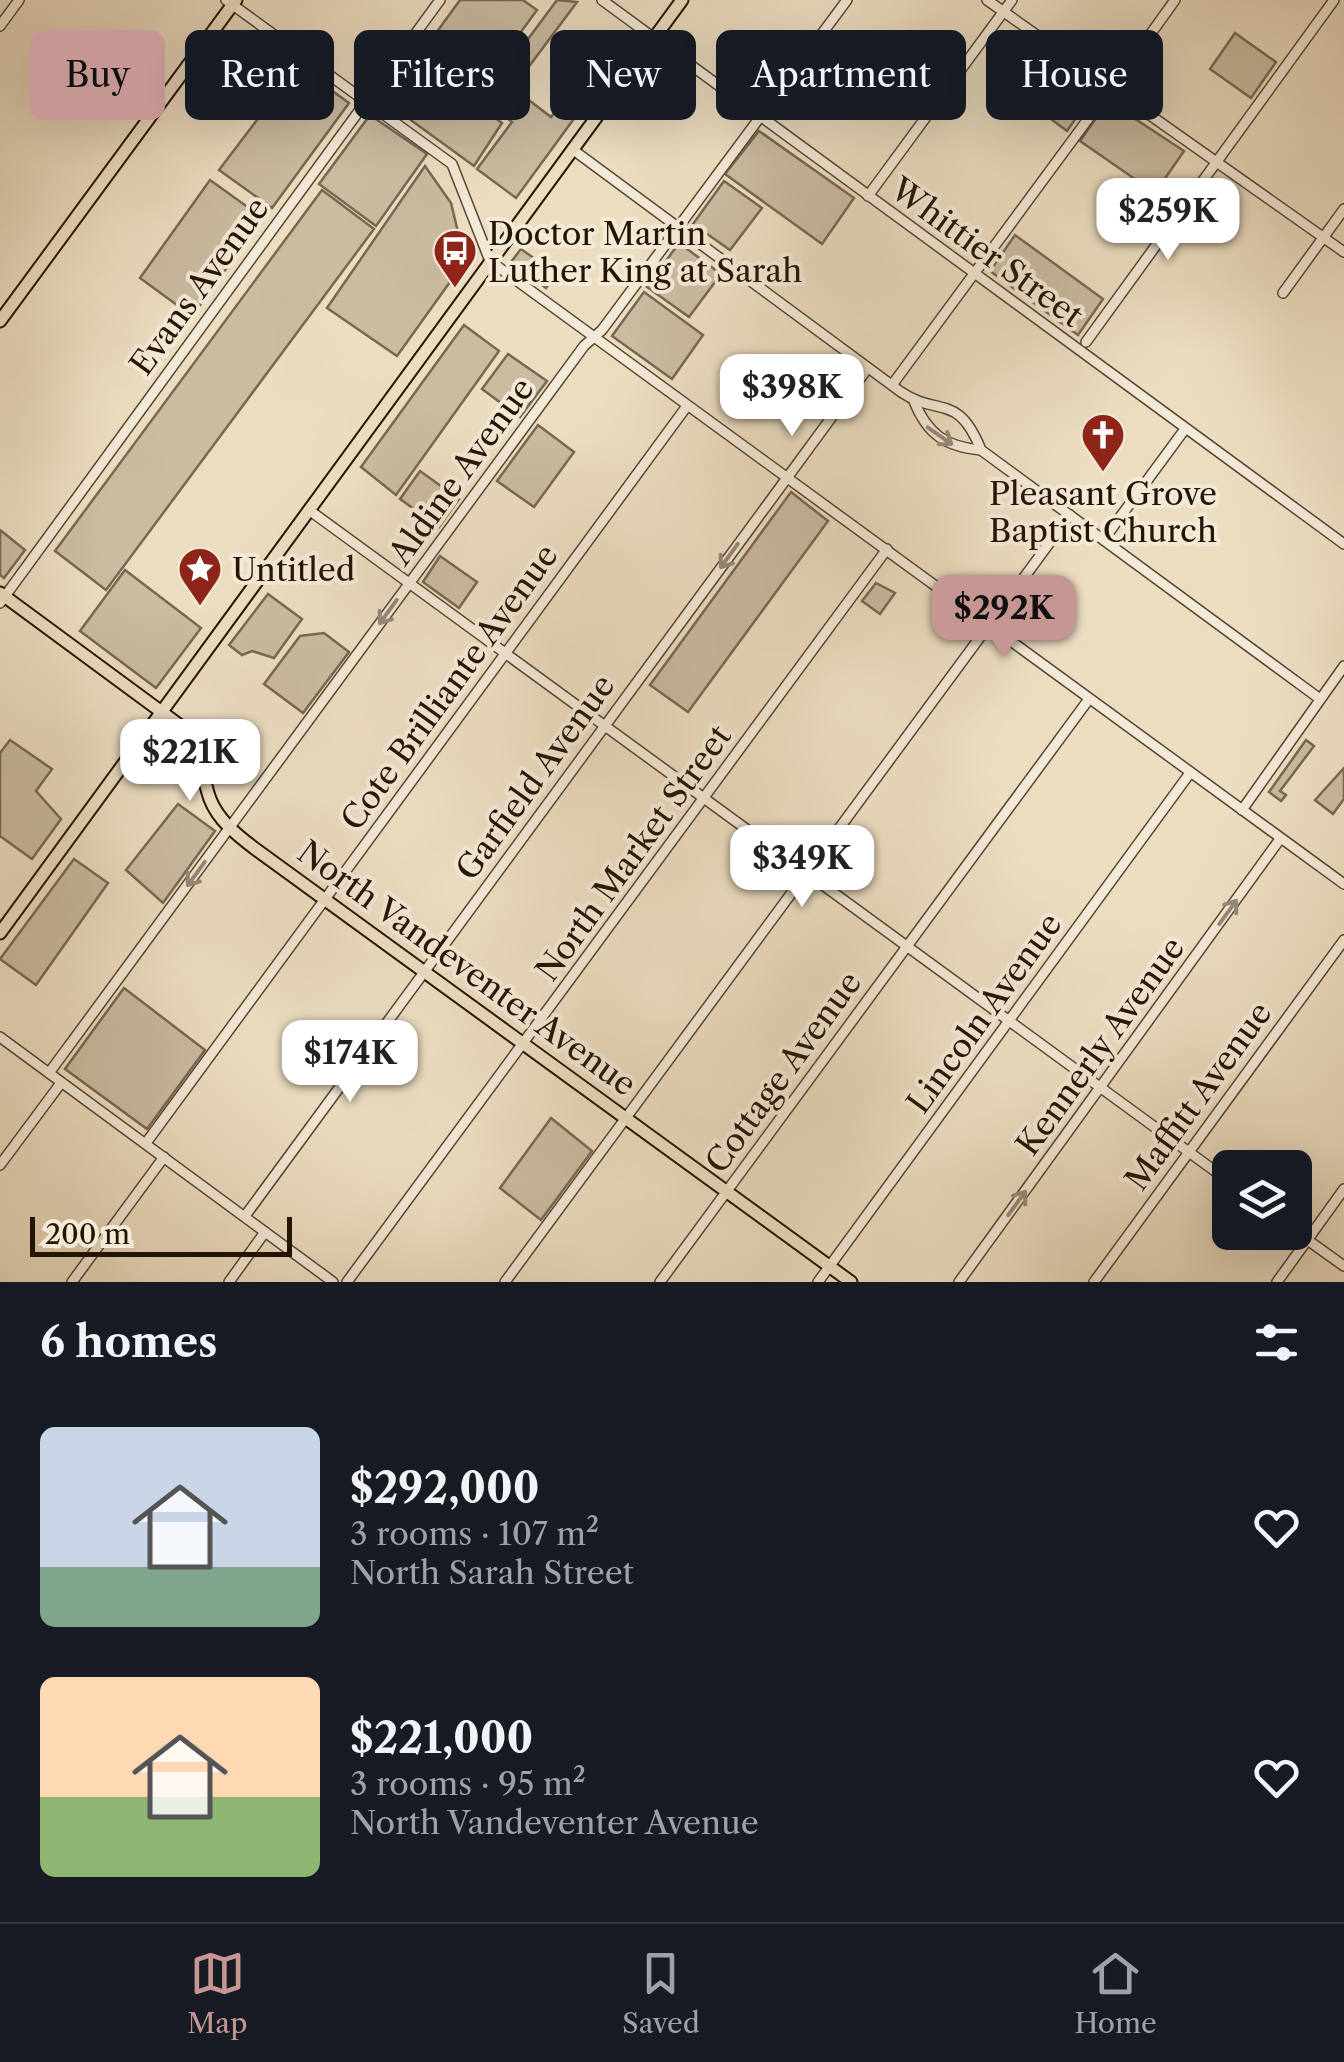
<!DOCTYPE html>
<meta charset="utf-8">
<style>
body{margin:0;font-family:"Libre Caslon Text",serif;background:#242831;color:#f1f3f6;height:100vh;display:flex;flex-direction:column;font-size:38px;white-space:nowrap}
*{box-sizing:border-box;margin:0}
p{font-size:32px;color:#9ea1a6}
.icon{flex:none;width:55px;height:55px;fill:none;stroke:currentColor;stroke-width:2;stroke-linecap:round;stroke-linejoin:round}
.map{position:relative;height:1282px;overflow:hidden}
.details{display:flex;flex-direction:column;background:#171b24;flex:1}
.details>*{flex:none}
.banner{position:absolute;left:30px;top:30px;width:1285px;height:90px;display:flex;gap:20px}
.controls{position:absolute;left:1212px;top:1150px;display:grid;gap:20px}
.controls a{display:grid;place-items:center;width:100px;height:100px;border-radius:15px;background:#171b24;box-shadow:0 10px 40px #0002;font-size:50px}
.scale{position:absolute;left:30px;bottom:25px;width:262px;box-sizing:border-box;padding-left:10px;border:5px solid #241403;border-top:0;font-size:28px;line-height:35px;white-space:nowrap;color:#241403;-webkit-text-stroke:8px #f3e9d7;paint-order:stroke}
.price{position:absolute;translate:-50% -85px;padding:0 22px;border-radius:20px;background:#fff;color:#222;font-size:32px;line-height:65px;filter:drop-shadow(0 2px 5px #0008)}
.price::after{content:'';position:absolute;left:50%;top:60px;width:30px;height:22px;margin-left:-15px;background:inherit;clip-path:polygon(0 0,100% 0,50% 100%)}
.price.current{background:#c59692;color:#111}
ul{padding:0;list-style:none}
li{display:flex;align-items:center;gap:30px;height:250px;padding:0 40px}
li span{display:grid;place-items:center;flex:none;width:280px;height:200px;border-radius:15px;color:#555}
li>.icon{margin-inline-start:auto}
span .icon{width:120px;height:120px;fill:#fffc;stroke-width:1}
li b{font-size:42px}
h2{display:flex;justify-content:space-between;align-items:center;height:120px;padding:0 40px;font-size:42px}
.tag{padding:0 35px;border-radius:15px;background:#171b24;box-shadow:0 10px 40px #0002;font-size:35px;line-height:90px}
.tag.current{background:#c59692;color:#111}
.dock{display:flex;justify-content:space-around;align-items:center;height:140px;border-top:2px solid #363941;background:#171b24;font-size:28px;color:#9ea1a6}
.dock a{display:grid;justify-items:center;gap:5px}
.dock .current{color:#c59692}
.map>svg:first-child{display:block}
.green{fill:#cabba1;stroke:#776852;stroke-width:2.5}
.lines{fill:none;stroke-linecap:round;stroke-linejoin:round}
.minor-casing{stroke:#564632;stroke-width:12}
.major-casing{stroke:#241403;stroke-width:15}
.minor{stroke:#f3e9d7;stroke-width:9}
.major{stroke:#ecddc1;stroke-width:11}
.oneway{stroke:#968978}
.labels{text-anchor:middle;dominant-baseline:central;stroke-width:8;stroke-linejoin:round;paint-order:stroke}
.poi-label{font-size:32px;fill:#241403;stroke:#f3e9d7;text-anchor:start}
.street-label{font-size:32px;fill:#241403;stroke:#f3e9d7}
</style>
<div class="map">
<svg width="1344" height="1282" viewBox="0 0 1344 1282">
<rect width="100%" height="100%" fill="#ecddc1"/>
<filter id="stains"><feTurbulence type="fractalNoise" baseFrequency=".002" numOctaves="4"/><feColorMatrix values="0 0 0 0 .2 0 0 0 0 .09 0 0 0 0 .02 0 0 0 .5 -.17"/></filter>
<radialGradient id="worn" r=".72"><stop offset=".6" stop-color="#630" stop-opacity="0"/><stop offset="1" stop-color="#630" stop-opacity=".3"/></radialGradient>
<g class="green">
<polygon points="460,0 523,0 537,10 471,100 502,123 474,166 386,102"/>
<polygon points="557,0 577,2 513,88 551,117 557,109 573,120 516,198 477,169 512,122 483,100"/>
<polygon points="1235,33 1276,62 1251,98 1210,69"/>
<polygon points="298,66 349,103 272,208 219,170"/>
<polygon points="1070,69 1095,91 1067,131 1040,111"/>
<polygon points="1108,101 1184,151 1155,193 1080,141"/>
<polygon points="370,115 427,154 376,226 319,184"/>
<polygon points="759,131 854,198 822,244 725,174"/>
<polygon points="425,166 451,203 465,261 397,356 327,308"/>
<polygon points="210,180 263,218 192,316 140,278"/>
<polygon points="724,181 762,208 730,250 693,224"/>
<polygon points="322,190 374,229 106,590 55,551"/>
<polygon points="1015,235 1103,299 1078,335 990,271"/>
<polygon points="679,243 721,274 689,317 647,287"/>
<polygon points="521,249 556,274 546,288 511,262"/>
<polygon points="644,292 703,335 672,379 612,336"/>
<polygon points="464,325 499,351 396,495 361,467"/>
<polygon points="508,354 547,381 520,417 482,389"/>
<polygon points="538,425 574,452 534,507 497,481"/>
<polygon points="420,471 459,499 439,527 400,499"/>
<polygon points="791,492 828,521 688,712 650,685"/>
<polygon points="0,530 25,550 4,578 0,575"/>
<polygon points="440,556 477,582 459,608 423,582"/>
<polygon points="125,570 201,628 156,688 80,631"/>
<polygon points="876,583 895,593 880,614 862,601"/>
<polygon points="268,594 302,619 274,658 252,651 242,655 229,645"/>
<polygon points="324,633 349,652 303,713 264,684 300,636"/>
<polygon points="10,740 52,769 36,791 61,819 32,859 0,836 0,753"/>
<polygon points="1306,740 1314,746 1280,791 1286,795 1281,801 1269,792"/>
<polygon points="1344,768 1344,799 1333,814 1315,800"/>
<polygon points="178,804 215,831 163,903 126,870"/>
<polygon points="74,859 108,883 36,985 0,959"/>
<polygon points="124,988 205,1050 147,1129 65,1069"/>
<polygon points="551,1118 592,1151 541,1220 500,1188"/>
</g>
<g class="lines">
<defs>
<g id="minor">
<polyline points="226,0 452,164 490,261 1344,884"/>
<polyline points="602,0 1344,544"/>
<polyline points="987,0 1344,252"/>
<polyline points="0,26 19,0"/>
<polyline points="1111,89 1175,0"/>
<path d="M572,149l329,243c37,25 57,0 80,58l339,249"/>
<polyline points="868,196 1012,0"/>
<polyline points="1283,293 1344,209"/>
<polyline points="1086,342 1334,0"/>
<polyline points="892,385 1105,96"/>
<path d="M914,401c13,33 32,46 67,49"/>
<polyline points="309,510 1230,1182"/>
<polyline points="1104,539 1185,429"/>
<polyline points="0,603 440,0"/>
<polyline points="1242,810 1344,666"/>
<polyline points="0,1037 333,1282"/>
<polyline points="49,1073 584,346 602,330 847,0"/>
<polyline points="146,1143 687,406"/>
<polyline points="0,1165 61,1083"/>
<polyline points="245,1216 867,369"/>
<polyline points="1295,1231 1344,1266"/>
<polyline points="72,1282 164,1157"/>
<polyline points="229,1282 265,1232"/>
<polyline points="347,1282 887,549"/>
<polyline points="505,1282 1070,515"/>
<polyline points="660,1282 1089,699"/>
<polyline points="818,1282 1190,773"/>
<polyline points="959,1282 1280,839"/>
<polyline points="1094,1282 1344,940"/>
<polyline points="1277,1282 1344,1189"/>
</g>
<g id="major">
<polyline points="0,321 236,0"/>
<path d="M0,593l186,137c17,20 15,45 24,69 8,21 27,36 44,49l597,434"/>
<polyline points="0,933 682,0"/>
</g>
</defs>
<use href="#minor" class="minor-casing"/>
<use href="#major" class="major-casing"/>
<use href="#minor" class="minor"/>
<use href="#major" class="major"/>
</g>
<defs><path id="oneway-shaft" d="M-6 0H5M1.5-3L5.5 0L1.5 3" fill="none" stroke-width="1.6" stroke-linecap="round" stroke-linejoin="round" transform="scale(2.5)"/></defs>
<g class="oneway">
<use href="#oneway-shaft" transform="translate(940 436) rotate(35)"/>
<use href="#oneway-shaft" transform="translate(729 556) rotate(126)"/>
<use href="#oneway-shaft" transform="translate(388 612) rotate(126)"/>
<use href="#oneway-shaft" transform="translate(196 874) rotate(126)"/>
<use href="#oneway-shaft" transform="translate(1228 912) rotate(-54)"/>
<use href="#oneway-shaft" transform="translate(1017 1203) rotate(-54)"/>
</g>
<defs>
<symbol id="bus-pin" viewBox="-11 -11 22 30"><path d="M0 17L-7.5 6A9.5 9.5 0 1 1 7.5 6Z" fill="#8f2418" stroke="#f3e9d7"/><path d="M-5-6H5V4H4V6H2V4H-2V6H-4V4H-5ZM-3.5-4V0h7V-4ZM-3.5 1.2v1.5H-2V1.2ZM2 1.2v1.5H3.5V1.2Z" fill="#fff"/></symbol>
<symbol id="church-pin" viewBox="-11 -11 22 30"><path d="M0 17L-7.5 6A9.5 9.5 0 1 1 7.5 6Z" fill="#8f2418" stroke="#f3e9d7"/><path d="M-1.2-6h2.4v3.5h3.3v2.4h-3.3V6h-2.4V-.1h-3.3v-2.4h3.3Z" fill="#fff"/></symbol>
<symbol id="sight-pin" viewBox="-11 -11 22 30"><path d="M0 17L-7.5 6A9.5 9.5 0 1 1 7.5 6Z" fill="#8f2418" stroke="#f3e9d7"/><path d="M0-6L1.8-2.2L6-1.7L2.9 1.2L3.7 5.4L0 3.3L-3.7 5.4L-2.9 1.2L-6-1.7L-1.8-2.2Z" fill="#fff"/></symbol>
</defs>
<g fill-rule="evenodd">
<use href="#bus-pin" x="430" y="226" width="50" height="68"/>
<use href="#church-pin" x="1078" y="410" width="50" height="68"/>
<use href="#sight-pin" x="175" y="544" width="50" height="68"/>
</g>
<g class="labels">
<g class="poi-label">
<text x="488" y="233">Doctor Martin<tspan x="488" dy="37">Luther King at Sarah</tspan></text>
<text x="1103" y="493" text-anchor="middle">Pleasant Grove<tspan x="1103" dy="37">Baptist Church</tspan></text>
<text x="232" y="569">Untitled</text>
</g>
<g class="street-label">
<text transform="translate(987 252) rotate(36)">Whittier Street</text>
<text transform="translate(199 286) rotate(-54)">Evans Avenue</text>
<text transform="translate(461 471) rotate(-54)">Aldine Avenue</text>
<text transform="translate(449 687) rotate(-54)">Cote Brilliante Avenue</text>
<text transform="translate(535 777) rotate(-54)">Garfield Avenue</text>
<text transform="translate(633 853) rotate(-54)">North Market Street</text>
<text transform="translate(467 968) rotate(36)">North Vandeventer Avenue</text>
<text transform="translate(984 1013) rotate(-54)">Lincoln Avenue</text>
<text transform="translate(1100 1046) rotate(-54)">Kennerly Avenue</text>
<text transform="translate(783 1072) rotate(-54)">Cottage Avenue</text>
<text transform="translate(1198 1096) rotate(-54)">Maffitt Avenue</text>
</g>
</g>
<rect width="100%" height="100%" filter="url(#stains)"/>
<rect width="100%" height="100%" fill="url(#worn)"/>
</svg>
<div class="controls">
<a><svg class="icon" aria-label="layers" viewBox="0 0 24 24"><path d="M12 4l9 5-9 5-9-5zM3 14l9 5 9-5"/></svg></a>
</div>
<div class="scale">200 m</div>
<b class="price" style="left:1168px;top:263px">$259K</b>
<b class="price" style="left:792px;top:439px">$398K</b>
<b class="price current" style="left:1004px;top:660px">$292K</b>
<b class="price" style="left:190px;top:804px">$221K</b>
<b class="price" style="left:802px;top:910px">$349K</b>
<b class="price" style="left:350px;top:1105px">$174K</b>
<div class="banner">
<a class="tag current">Buy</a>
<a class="tag">Rent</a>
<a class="tag">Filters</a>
<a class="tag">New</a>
<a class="tag">Apartment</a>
<a class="tag">House</a>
</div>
</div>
<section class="details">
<h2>6 homes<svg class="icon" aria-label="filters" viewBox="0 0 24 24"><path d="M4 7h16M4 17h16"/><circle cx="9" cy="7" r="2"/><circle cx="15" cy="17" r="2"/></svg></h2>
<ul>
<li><span style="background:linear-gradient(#c9d6e8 70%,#7fa58c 0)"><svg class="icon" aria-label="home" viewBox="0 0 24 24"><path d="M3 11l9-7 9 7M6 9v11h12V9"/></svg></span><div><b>$292,000</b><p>3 rooms · 107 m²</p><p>North Sarah Street</p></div><svg class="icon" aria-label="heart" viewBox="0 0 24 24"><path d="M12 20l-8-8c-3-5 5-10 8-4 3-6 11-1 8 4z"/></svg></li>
<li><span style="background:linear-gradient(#ffd9b3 60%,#8fb573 0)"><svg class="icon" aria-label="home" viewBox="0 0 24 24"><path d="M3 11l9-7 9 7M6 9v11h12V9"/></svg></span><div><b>$221,000</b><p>3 rooms · 95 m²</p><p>North Vandeventer Avenue</p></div><svg class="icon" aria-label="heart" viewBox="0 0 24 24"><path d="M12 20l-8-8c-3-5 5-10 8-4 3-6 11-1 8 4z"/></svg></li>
</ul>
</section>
<nav class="dock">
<a class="current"><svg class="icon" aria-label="map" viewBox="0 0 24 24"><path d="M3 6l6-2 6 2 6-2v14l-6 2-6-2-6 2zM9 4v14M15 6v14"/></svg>Map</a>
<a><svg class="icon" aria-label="saved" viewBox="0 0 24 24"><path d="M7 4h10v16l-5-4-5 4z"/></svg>Saved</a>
<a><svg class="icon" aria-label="home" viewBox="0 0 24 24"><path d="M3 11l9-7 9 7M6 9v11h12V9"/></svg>Home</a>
</nav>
